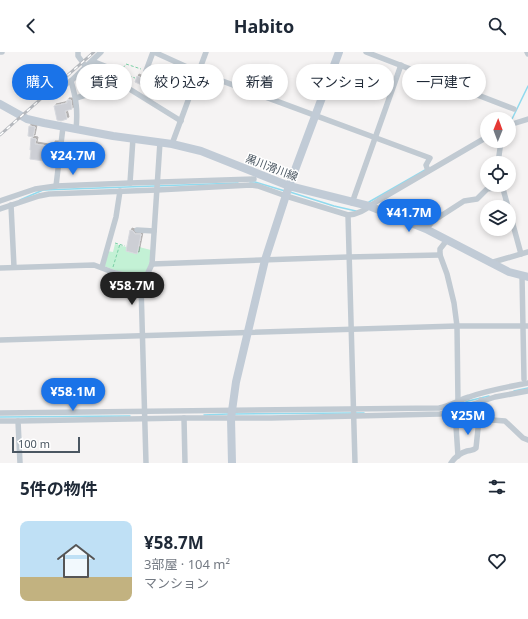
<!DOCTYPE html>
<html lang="ja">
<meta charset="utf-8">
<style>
body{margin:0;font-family:"Noto Sans","Noto Sans JP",sans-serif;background:#f6f6f7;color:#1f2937;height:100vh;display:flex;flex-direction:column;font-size:15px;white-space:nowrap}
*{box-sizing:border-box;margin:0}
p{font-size:13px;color:#747a83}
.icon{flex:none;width:22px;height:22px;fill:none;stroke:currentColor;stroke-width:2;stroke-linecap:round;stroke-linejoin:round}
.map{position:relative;height:411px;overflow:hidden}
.sheet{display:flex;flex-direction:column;background:#fff;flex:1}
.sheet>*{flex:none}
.hud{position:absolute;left:12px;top:12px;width:504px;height:36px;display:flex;gap:8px}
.needle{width:26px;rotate:1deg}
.fabs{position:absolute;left:480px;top:60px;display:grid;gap:8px}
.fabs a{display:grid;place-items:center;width:36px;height:36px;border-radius:50%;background:#fff;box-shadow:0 2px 6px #0003;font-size:20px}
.scale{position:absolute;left:12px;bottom:10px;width:68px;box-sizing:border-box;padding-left:4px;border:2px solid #4a5661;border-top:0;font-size:11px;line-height:14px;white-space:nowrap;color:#4a5661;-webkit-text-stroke:3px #fff;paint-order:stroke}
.price{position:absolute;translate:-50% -34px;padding:0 9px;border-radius:14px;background:#1a73e8;color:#fff;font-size:13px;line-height:26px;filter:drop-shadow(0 1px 2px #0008)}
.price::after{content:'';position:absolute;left:50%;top:24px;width:12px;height:9px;margin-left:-6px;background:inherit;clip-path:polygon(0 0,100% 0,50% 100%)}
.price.current{background:#222;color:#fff}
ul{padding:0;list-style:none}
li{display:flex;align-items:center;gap:12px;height:100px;padding:0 20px}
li+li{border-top:1px solid #e0e1e3}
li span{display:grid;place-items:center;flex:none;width:112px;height:80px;border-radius:8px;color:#555}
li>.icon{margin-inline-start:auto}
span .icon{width:48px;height:48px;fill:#fffc;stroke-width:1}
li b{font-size:17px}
h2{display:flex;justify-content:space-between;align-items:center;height:48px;padding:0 20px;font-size:17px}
.tag{padding:0 14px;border-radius:18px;background:#fff;box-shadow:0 2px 6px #0003;font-size:14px;line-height:36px}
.tag.current{background:#1a73e8;color:#fff}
header{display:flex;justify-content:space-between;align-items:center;height:52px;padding:0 20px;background:#fff;font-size:18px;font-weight:700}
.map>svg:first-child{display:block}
.green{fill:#c3f1d5}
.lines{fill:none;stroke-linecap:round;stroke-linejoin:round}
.stream{stroke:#90daee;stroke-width:1.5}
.building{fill:#cdcfd5;stroke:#d7d9de;filter:url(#shadow)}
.path{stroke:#7ad0a6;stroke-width:1;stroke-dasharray:3 2;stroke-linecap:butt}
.street{stroke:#c1cad2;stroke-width:5.5}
.secondary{stroke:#c1cbd6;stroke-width:8}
.rail-casing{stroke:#b5b8bd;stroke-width:3}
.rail{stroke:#fff;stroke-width:1.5;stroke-dasharray:4.5;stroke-linecap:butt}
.labels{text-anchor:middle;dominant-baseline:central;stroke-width:3;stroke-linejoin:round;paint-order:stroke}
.street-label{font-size:11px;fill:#4a5661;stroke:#fff}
</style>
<header><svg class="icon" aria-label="back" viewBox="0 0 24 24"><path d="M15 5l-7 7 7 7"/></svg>Habito<svg class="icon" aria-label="search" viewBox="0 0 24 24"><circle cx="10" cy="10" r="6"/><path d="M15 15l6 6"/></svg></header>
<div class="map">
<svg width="528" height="411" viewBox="0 0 528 411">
<defs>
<filter id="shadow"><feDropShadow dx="2" dy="-2" stdDeviation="0" flood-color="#0004"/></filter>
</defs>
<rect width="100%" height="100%" fill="#f5f3f3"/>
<path class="green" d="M115,192l11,3v4l11,3 2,-7 12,3c-1,9 -1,19 -8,25l-26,-4 -13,-5 3,-15 6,1z"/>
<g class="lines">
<g class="stream">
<polyline points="509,70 512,67 528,34"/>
<polyline points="250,130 255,130 285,139"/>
<polyline points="290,140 334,154 356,159"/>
<polyline points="20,148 43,138 238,131"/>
<polyline points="369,150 425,118"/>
<polyline points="514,339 528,336"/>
<polyline points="451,357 468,349 489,344"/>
<polyline points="356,361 364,361"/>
<polyline points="234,362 352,361"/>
<polyline points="204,363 228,362"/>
<polyline points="0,365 130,364"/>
</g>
</g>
<g class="building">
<polygon points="137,24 148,29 146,35 135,30"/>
<polygon points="67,48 71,48 72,57 65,59 67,67 61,69 57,68 54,54 67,51"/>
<polygon points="29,74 35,75 33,85 28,84"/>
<polygon points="31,86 36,87 35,92 53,95 53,91 57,91 56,101 46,100 44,109 30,107 31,98 30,98"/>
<polygon points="130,178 133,179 135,182 141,182 137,202 126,199"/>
</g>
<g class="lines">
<g class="path">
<polyline points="123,16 126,12 141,17"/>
<polyline points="124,22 135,26"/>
<polyline points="115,191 125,194"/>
<polyline points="113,215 120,192"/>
</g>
<g class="street">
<polyline points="0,0 2,0"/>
<polyline points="78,0 78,4 86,15"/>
<polyline points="154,0 198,20 430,106 426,113 428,119"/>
<polyline points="366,0 514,57"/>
<polyline points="527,0 528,2"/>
<polyline points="92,9 120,20"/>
<polyline points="146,19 153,0"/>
<polyline points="54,26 61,35 71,29 101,0"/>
<path d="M71,29c5,17 7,29 5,48"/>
<polyline points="76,46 119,33 123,33 181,69"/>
<polyline points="509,73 528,67"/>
<polyline points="63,75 56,134 130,131"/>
<polyline points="133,86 130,131 254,127"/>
<polyline points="172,92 206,0"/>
<polyline points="498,111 501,89"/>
<polyline points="502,133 508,155"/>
<polyline points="0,149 35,137 56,134"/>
<polyline points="352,151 401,13"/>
<polyline points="11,153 14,215"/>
<polyline points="0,157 39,144 49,142 157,138 251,133 258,134 286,144 348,163"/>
<polyline points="509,158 521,202"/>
<polyline points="426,177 433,169 464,149 477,147 487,137 502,135"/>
<polyline points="137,178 154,179"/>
<polyline points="447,188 440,197 440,203 447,222 454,251 457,274 458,351 461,356 495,345 528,339"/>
<polyline points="490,211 528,200"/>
<polyline points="152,212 348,205 440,203"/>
<polyline points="102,215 116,165 120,139"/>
<polyline points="0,216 94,213 115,221 143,227"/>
<polyline points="522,224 524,327"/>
<polyline points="0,288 457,274 528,274"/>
<polyline points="457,358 455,359 458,404"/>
<path d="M0,361l439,-5c11,-2 20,-8 30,-11 19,-7 39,-10 59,-14"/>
<polyline points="479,367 505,369 523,386 528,388"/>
<polyline points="0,369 18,369"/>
<polyline points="20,411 18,369 184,366"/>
<polyline points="146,411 141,233 143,227 147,223 152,212 160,90"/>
<polyline points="185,411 184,366 271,366 440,362 455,359"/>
<path d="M355,411l-7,-248c13,-1 20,-8 31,-15l108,-63"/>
<path d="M451,411c4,-6 9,-10 16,-12 4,-1 6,0 9,-3l5,-48"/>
</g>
<g class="secondary">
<polyline points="0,52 27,67 44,71 113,84 172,92 201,99 289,134 369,154 426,177 509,220 528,225"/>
<polyline points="232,411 231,366 236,330 265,208 289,134 339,0"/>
</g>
<defs>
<polyline id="rail" points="0,83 94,0"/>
</defs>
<use href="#rail" class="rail-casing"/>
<use href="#rail" class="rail"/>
</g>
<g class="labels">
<g class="street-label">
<text transform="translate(272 115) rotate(21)">黒川滑川線</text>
</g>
</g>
</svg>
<div class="fabs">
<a><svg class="needle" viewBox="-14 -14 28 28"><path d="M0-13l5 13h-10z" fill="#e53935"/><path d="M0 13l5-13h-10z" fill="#747a83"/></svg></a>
<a><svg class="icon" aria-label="locate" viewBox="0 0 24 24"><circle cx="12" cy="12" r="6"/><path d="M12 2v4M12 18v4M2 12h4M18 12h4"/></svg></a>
<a><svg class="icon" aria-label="layers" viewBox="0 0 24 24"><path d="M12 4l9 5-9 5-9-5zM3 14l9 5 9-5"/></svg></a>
</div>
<div class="scale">100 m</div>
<b class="price" style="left:73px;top:124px">¥24.7M</b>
<b class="price" style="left:409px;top:181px">¥41.7M</b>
<b class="price current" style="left:132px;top:254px">¥58.7M</b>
<b class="price" style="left:73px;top:360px">¥58.1M</b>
<b class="price" style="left:468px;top:384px">¥25M</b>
<div class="hud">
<a class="tag current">購入</a>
<a class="tag">賃貸</a>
<a class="tag">絞り込み</a>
<a class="tag">新着</a>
<a class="tag">マンション</a>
<a class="tag">一戸建て</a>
</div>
</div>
<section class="sheet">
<h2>5件の物件<svg class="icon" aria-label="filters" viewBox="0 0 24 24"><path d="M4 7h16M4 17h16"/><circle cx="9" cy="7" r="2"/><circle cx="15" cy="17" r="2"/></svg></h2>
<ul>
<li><span style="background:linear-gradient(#bfe0f5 70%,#c2b280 0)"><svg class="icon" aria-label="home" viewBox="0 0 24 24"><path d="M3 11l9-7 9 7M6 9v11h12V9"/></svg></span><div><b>¥58.7M</b><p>3部屋 · 104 m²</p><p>マンション</p></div><svg class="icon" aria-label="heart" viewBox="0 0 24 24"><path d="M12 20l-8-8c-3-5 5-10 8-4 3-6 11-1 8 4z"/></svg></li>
</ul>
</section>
